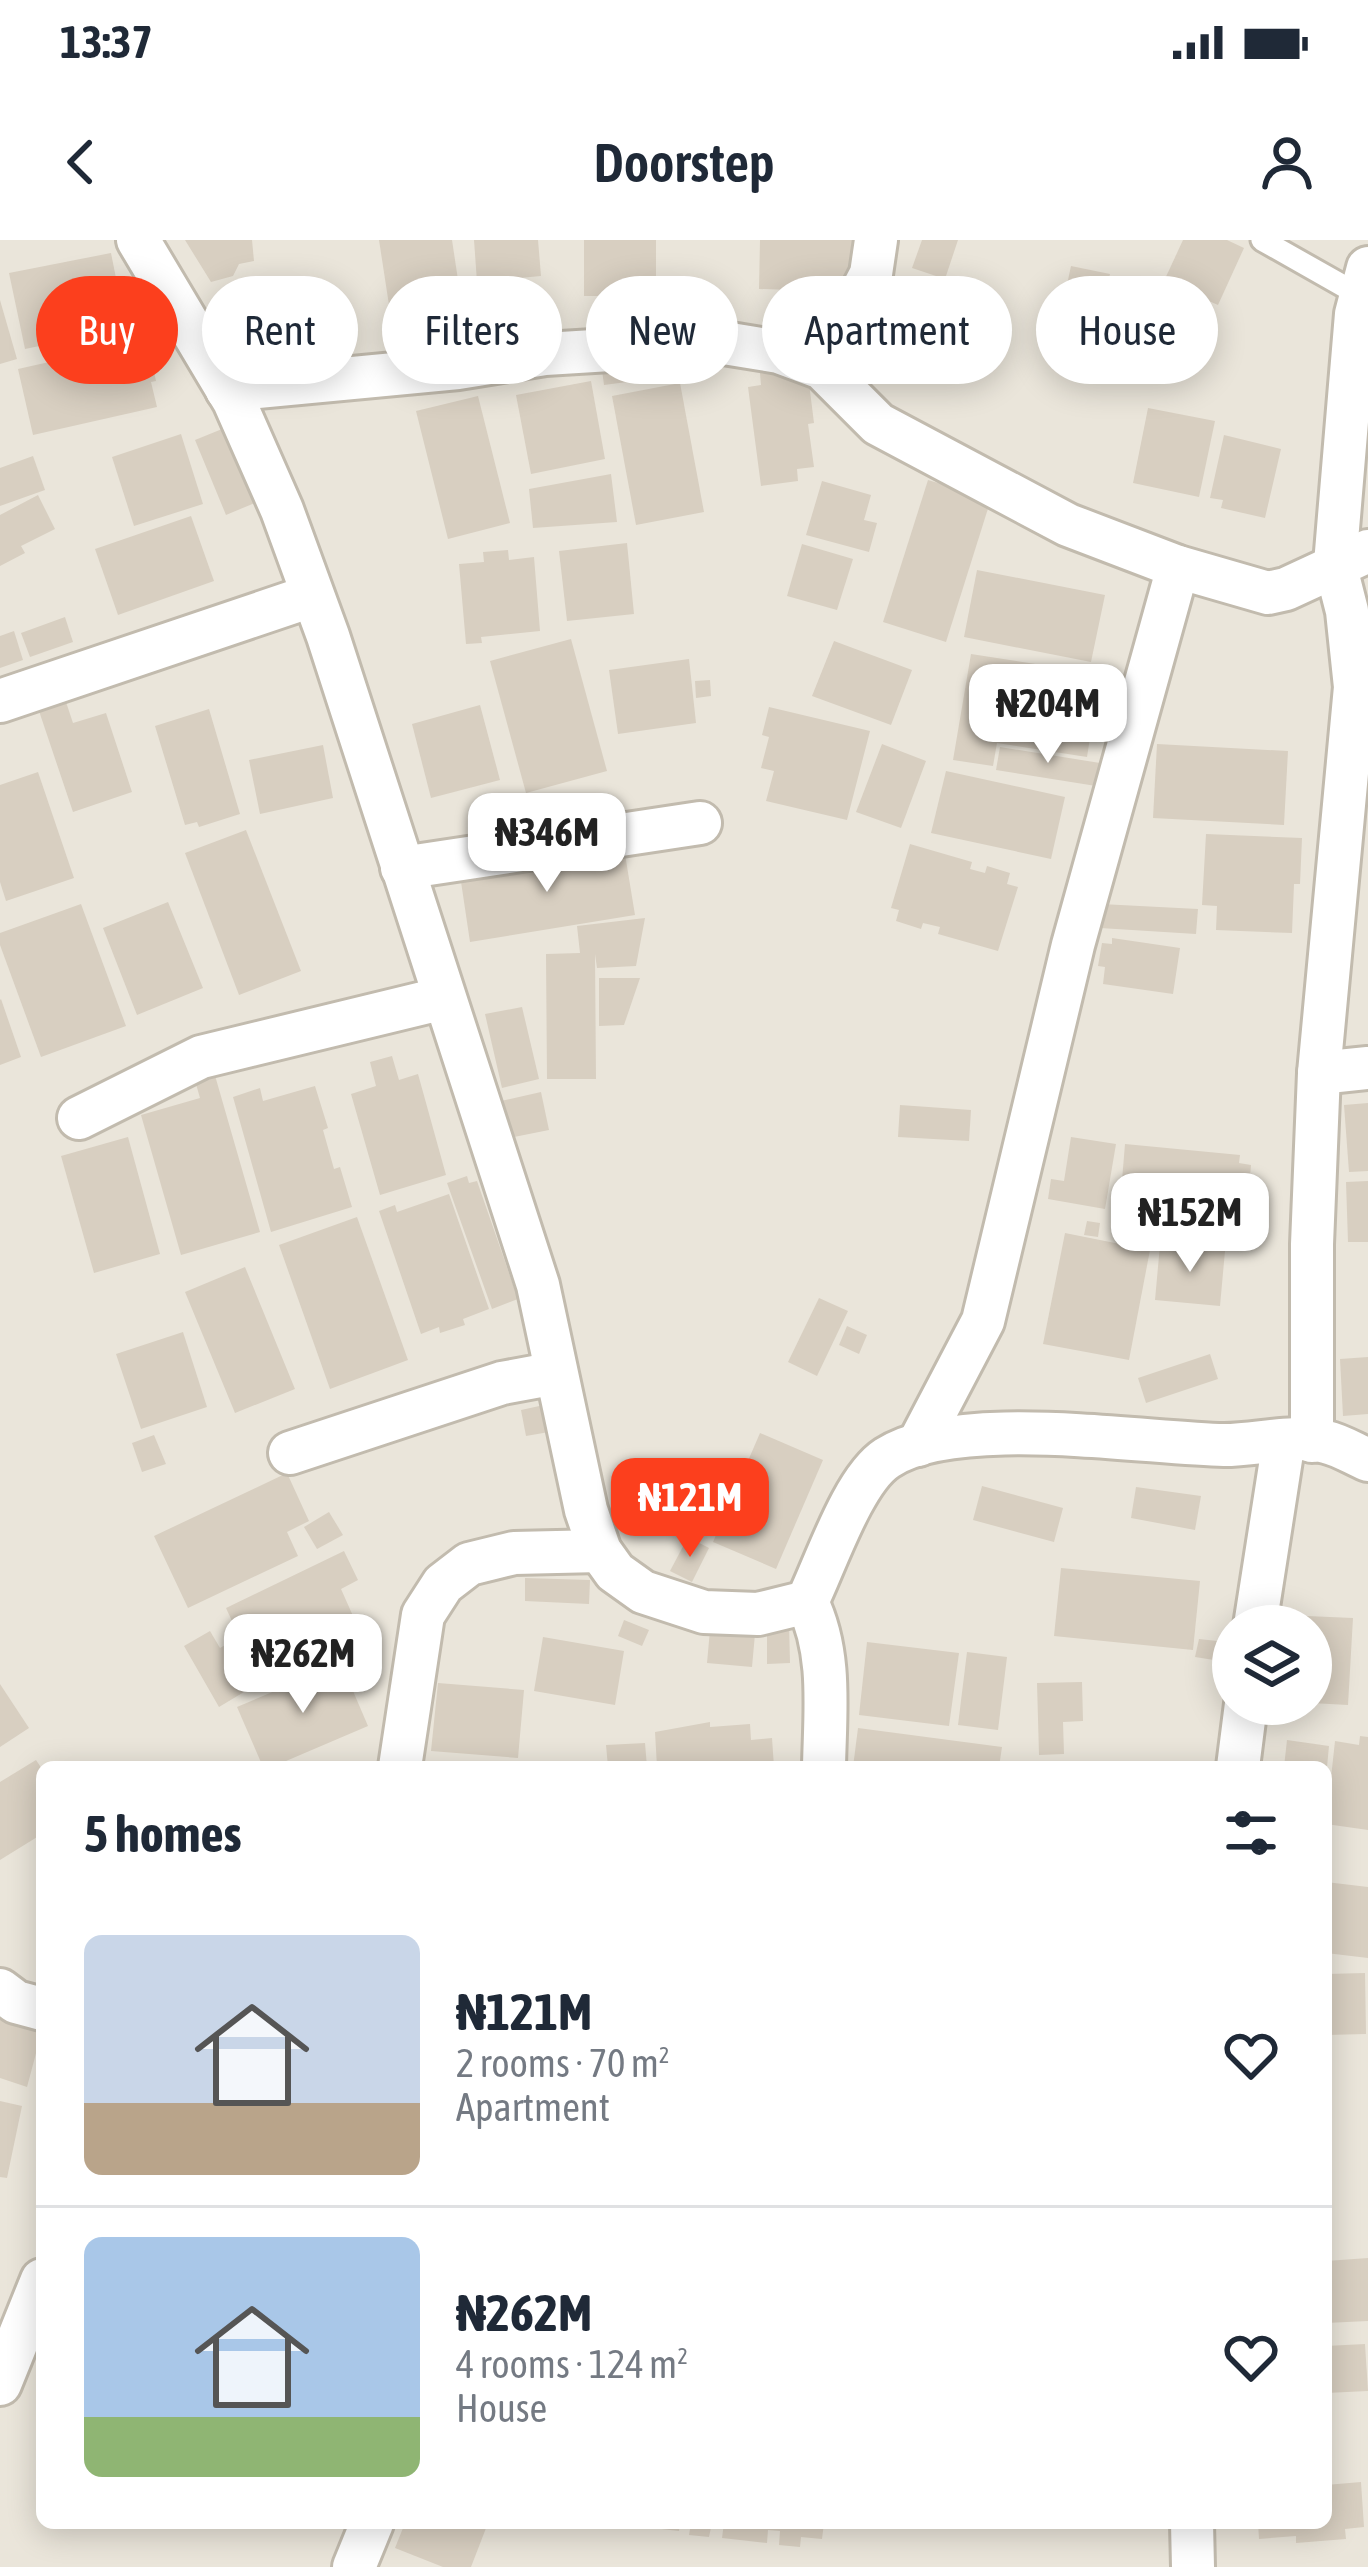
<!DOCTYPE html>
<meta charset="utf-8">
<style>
body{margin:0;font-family:"Asap Condensed",sans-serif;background:#f2f2f3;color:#1f2937;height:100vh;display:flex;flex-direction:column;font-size:45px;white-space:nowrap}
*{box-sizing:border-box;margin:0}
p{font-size:39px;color:#747a83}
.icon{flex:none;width:66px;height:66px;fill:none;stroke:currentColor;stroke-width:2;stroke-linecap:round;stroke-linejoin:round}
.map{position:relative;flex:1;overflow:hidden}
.panel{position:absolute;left:36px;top:1521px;width:1296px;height:768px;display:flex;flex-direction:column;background:#fff;border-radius:18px;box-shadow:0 6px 30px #0003}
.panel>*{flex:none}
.top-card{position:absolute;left:36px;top:36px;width:1296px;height:108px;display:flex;gap:24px}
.buttons{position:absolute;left:1212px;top:1365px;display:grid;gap:24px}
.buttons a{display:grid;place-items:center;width:120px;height:120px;border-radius:50%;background:#fff;box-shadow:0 6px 30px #0003;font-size:60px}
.price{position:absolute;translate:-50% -102px;padding:0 27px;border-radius:24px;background:#fff;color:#222;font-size:39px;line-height:78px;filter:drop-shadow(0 3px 6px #0008)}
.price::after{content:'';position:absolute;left:50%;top:72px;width:36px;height:27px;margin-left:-18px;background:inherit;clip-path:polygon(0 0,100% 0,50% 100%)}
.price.active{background:#fc3f1d;color:#fff}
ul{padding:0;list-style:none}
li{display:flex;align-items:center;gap:36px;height:300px;padding:0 48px}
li+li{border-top:3px solid #e0e1e3}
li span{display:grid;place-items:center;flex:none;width:336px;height:240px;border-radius:18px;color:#555}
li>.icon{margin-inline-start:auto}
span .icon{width:144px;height:144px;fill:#fffc;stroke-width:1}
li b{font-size:51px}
h2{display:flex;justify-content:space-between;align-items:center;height:144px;padding:0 48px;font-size:51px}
.pill{padding:0 42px;border-radius:54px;background:#fff;box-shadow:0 6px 30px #0003;font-size:42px;line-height:108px}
.pill.active{background:#fc3f1d;color:#fff}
.status{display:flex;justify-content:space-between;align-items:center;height:84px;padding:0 60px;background:#fff;direction:ltr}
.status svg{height:33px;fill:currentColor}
header{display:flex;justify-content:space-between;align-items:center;height:156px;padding:0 48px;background:#fff;font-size:54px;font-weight:600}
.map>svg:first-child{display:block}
.residential{fill:#eae5da;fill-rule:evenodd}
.building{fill:#d8cfc1}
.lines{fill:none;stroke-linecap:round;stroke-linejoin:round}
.lane-casing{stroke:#c2bbae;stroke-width:27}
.street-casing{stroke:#c2bbae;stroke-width:48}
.lane{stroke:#fff;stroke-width:21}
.street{stroke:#fff;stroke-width:42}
</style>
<div class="status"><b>13:37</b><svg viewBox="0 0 49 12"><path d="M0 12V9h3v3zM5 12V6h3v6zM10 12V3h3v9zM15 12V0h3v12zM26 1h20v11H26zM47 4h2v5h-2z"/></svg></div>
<header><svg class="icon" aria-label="back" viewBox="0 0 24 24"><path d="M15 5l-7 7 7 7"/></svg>Doorstep<svg class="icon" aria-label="person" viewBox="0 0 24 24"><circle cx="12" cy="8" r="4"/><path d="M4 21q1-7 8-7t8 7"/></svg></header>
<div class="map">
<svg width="1368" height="2327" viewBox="0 0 1368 2327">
<rect width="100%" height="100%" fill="#f6f3ec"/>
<path class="residential" d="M0,0h1368v2327h-1368zM1233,1386h78v78h-78zM42,1527h1284v756h-1284z"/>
<g class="building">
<polygon points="185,0 252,0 254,21 239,24 233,36 211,42"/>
<polygon points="379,0 452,0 460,53 389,65"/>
<polygon points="474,0 538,0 541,36 477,42"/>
<rect x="584" y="0" width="72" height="56"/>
<polygon points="760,0 852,0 850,51 814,50 813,62 794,62 794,50 759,49"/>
<polygon points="922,0 958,0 945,39 912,28"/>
<polygon points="1183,0 1227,0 1244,8 1218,65 1164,41"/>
<polygon points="111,13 126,88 25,109 9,33"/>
<polygon points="1071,26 1110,34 1098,84 1060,77"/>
<polygon points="0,60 17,119 0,124"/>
<polygon points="147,100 156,141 151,142 157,167 33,195 18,129"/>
<polygon points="624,118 627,142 604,145 601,122"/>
<polygon points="807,127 814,183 808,184 814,227 797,229 798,241 761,246 748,147 761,145 760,133"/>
<polygon points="591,141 605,219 531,234 516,155"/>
<polygon points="680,143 704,272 636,285 612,156"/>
<polygon points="478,156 510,283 448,299 416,171"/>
<polygon points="1148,168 1215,181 1199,257 1133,243"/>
<polygon points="227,187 257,262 226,275 195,200"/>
<polygon points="181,194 203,264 134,286 112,217"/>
<polygon points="1224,195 1281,209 1265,278 1221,268 1223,260 1210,258"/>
<polygon points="33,216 45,250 0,266 0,228"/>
<polygon points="611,234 617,282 533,288 529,249"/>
<polygon points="928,240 991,259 946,402 883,382"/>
<polygon points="822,241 871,255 864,280 877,283 869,312 806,295"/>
<polygon points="38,255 55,289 21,306 25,313 0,326 0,275"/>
<polygon points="191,276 214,341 118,375 95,309"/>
<polygon points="627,303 634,374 567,381 559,311"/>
<polygon points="802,304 853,319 837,370 787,356"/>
<polygon points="508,310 509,320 534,317 540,391 481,397 482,403 466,404 459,324 484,322 483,312"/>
<polygon points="977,330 1105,355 1091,422 964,397"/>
<polygon points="65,377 73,402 30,417 21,393"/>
<polygon points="14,391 23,420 0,428 0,396"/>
<polygon points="571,399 607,531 526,553 490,421"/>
<polygon points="834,401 912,430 891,485 812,456"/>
<polygon points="971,414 1100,434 1087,517 997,503 993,526 953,520"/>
<polygon points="689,419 696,483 618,494 609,430"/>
<polygon points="710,440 711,456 696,458 695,441"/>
<polygon points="66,462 73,483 106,473 132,552 73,572 39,471"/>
<polygon points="480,465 500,540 431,558 412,484"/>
<polygon points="769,467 870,491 847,580 766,561 774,531 761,528 769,497 762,495"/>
<polygon points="209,469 240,574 199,587 197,582 185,585 155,486"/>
<polygon points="882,504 926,521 901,588 856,572"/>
<polygon points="1157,504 1288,511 1284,585 1153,578"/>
<polygon points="323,505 333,558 260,574 249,520"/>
<polygon points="1000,507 1100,523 1096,546 996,530"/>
<polygon points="946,531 1065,557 1051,619 931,593"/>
<polygon points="38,532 74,638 6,661 0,642 0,545"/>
<polygon points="246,590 301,731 239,755 185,613"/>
<polygon points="1206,594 1302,598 1300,644 1294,644 1292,693 1216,690 1217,666 1202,665"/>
<polygon points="910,604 972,622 970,629 985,633 987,626 1010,633 1007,644 1018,647 998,711 938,694 940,687 923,683 921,689 896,681 899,670 891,668"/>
<polygon points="624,608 635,675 470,702 460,635"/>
<polygon points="168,662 203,748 137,775 103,688"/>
<polygon points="81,664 126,786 41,817 0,705 0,693"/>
<polygon points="1101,664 1198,669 1196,694 1100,688"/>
<polygon points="645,678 636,726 597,728 595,714 596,839 547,839 546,714 580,713 577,686"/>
<polygon points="1112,698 1180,708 1173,754 1103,744 1105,727 1098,726 1102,703 1112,704"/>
<polygon points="599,738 640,738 624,785 599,786"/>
<polygon points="1,759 21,817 0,825 0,760"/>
<polygon points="522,767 539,839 502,848 485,774"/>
<polygon points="392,816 399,840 418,834 446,935 380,955 351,854 376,846 370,822"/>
<polygon points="214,832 260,992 181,1015 141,875 200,858 194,837"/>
<polygon points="315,846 328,888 323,890 334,929 340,927 352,967 271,992 233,857 260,848 263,861"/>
<polygon points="541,852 549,890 509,898 501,861"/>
<polygon points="1368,863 1368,931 1349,932 1344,865"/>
<polygon points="900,865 971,870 969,901 898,897"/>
<polygon points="128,897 160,1014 94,1033 61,916"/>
<polygon points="1071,897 1116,904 1105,969 1048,959 1051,939 1064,941"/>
<polygon points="1125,904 1240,915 1239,923 1251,925 1248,959 1235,958 1234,975 1120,965"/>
<polygon points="467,936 469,943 477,941 518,1059 492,1069 447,943"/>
<polygon points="1368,941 1368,1002 1348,1002 1346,942"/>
<polygon points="449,954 489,1069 463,1079 465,1085 440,1093 439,1087 421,1094 379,971 395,965 397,972"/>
<polygon points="357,977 408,1120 330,1149 279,1005"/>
<polygon points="1087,981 1100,983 1098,997 1084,995"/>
<polygon points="1065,993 1150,1010 1129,1120 1043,1104"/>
<polygon points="1160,1005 1225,1011 1220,1066 1155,1060"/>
<polygon points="245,1027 295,1149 235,1173 185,1052"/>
<polygon points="819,1058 848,1071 817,1136 788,1122"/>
<polygon points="847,1086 867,1095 859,1114 839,1105"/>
<polygon points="183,1092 207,1167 141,1189 116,1114"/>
<polygon points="1210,1114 1218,1139 1146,1163 1138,1138"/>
<polygon points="1368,1117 1368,1174 1343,1176 1340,1119"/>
<polygon points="544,1165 549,1192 526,1196 521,1170"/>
<polygon points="760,1193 823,1220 776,1329 713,1302"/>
<polygon points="154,1195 166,1224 142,1232 132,1203"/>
<polygon points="287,1233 309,1281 287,1292 298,1316 188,1368 154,1296"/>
<polygon points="982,1246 1063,1268 1054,1302 973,1280"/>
<polygon points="1136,1247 1201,1256 1195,1290 1131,1278"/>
<polygon points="329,1272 343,1295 317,1309 304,1287"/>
<polygon points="688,1297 709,1308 692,1342 670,1331"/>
<polygon points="344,1311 358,1340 341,1349 357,1385 250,1437 230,1395 237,1392 226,1368"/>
<polygon points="1061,1328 1200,1341 1193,1410 1054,1396"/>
<polygon points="525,1338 590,1340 589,1364 525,1361"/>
<polygon points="1307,1376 1353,1378 1348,1465 1311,1463 1311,1386 1306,1386"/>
<polygon points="624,1380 649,1390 642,1406 618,1396"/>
<polygon points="767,1383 789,1383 790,1423 767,1424"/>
<polygon points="710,1390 755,1394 752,1427 707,1423"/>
<polygon points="210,1391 220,1408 227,1404 236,1418 228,1423 244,1452 219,1467 184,1406"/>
<polygon points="543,1397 624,1411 615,1465 534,1451"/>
<polygon points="1199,1399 1217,1401 1214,1420 1195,1417"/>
<polygon points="867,1402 959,1413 949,1486 859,1475"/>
<polygon points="967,1412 1007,1417 998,1490 958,1485"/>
<polygon points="341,1423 368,1486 272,1527 263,1527 237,1467"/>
<polygon points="1082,1442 1083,1481 1063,1482 1064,1514 1039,1515 1037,1443"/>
<polygon points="438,1443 524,1450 518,1518 431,1511"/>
<polygon points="0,1444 29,1488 0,1507"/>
<polygon points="710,1482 710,1487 750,1484 751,1500 772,1498 774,1527 657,1527 655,1492"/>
<polygon points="858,1488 1002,1507 999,1527 853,1527"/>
<polygon points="1360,1496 1368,1497 1368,1590 1326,1584 1335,1501 1359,1505"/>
<polygon points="1287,1500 1329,1506 1327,1527 1284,1527"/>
<polygon points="645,1503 647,1527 608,1527 606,1505"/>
<polygon points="36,1520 42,1529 42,1594 0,1620 0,1542"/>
<polygon points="1326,1642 1368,1647 1368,1718 1326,1713"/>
<polygon points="1365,1733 1366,1794 1326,1795 1326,1734"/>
<polygon points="0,1777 42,1791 27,1847 0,1838"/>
<polygon points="0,1861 22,1866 7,1938 0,1937"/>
<polygon points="1368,2018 1368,2081 1326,2083 1326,2021"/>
<polygon points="1365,2104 1368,2151 1326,2153 1326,2106"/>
<polygon points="1361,2242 1364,2287 1345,2289 1346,2299 1296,2303 1296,2296 1259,2299 1258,2283 1326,2283 1326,2245"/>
<polygon points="405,2283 488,2283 471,2327 443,2327 395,2308"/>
<polygon points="645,2283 680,2283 679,2291 644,2287"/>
<polygon points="691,2283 712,2283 709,2297 689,2295"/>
<polygon points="724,2283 824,2283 822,2299 801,2297 800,2307 779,2305 780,2291 768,2290 767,2303 722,2298"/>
</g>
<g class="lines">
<defs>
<polyline id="lane" points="1262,0 1361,56"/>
<g id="street">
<path d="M138,0l96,161 48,109 46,126 210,649 48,225 14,41 15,21 28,20 61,20 54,2 49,-12c19,-39 46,-122 80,-144 69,-45 253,-15 337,-13 34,0 68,-11 102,-3 14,3 28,12 42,18"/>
<polyline points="822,128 871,34 876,0"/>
<polyline points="227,150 458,128 545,114 724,103 779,112 822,128 878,184 1068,285 1178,327 1268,353 1286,349 1368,311"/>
<polyline points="0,461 311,356"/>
<polyline points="402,628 700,583"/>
<polyline points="1319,833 1368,828"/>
<polyline points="79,878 201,817 444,758"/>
<polyline points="1312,1201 1312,1004 1319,833 1355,447 1347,371 1335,324 1356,74 1368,28"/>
<polyline points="918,1205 983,1081 1073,705 1178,327"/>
<polyline points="290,1213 502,1143 556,1133"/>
<path d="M807,1362c25,51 18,109 17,165"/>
<polyline points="1255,1386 1284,1200"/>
<polyline points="400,1527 423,1375 443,1344 469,1324 514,1313 600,1311"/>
<polyline points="1238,1527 1246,1464"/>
<polyline points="0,1750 16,1762 42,1769"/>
<polyline points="0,2144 42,2040"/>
<polyline points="1192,2283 1193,2327"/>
<polyline points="354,2327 372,2283"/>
</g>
</defs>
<use href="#lane" class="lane-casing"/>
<use href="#street" class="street-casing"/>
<use href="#lane" class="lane"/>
<use href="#street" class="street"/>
</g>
</svg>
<div class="buttons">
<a><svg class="icon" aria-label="layers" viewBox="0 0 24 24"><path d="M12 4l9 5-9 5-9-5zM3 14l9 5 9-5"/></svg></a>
</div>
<b class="price" style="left:1048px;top:526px">₦204M</b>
<b class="price" style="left:547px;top:655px">₦346M</b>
<b class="price" style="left:1190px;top:1035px">₦152M</b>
<b class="price active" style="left:690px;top:1320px">₦121M</b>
<b class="price" style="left:303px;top:1476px">₦262M</b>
<div class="top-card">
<a class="pill active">Buy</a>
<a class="pill">Rent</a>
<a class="pill">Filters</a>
<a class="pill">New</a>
<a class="pill">Apartment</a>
<a class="pill">House</a>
</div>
<section class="panel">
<h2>5 homes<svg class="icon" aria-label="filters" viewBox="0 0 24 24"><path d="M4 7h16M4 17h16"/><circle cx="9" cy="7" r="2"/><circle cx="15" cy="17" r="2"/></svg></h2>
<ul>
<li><span style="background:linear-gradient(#c9d6e8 70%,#b9a48a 0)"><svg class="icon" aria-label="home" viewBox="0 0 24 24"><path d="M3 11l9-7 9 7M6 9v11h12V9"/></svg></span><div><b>₦121M</b><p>2 rooms · 70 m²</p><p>Apartment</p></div><svg class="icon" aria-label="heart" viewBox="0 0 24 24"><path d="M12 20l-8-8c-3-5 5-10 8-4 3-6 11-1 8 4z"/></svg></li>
<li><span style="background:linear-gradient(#a9c7e8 75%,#8fb573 0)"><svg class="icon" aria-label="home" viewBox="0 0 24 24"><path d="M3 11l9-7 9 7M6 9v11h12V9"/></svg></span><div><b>₦262M</b><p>4 rooms · 124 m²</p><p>House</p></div><svg class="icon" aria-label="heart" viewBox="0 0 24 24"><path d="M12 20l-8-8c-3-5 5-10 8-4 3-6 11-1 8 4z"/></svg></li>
</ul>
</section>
</div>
